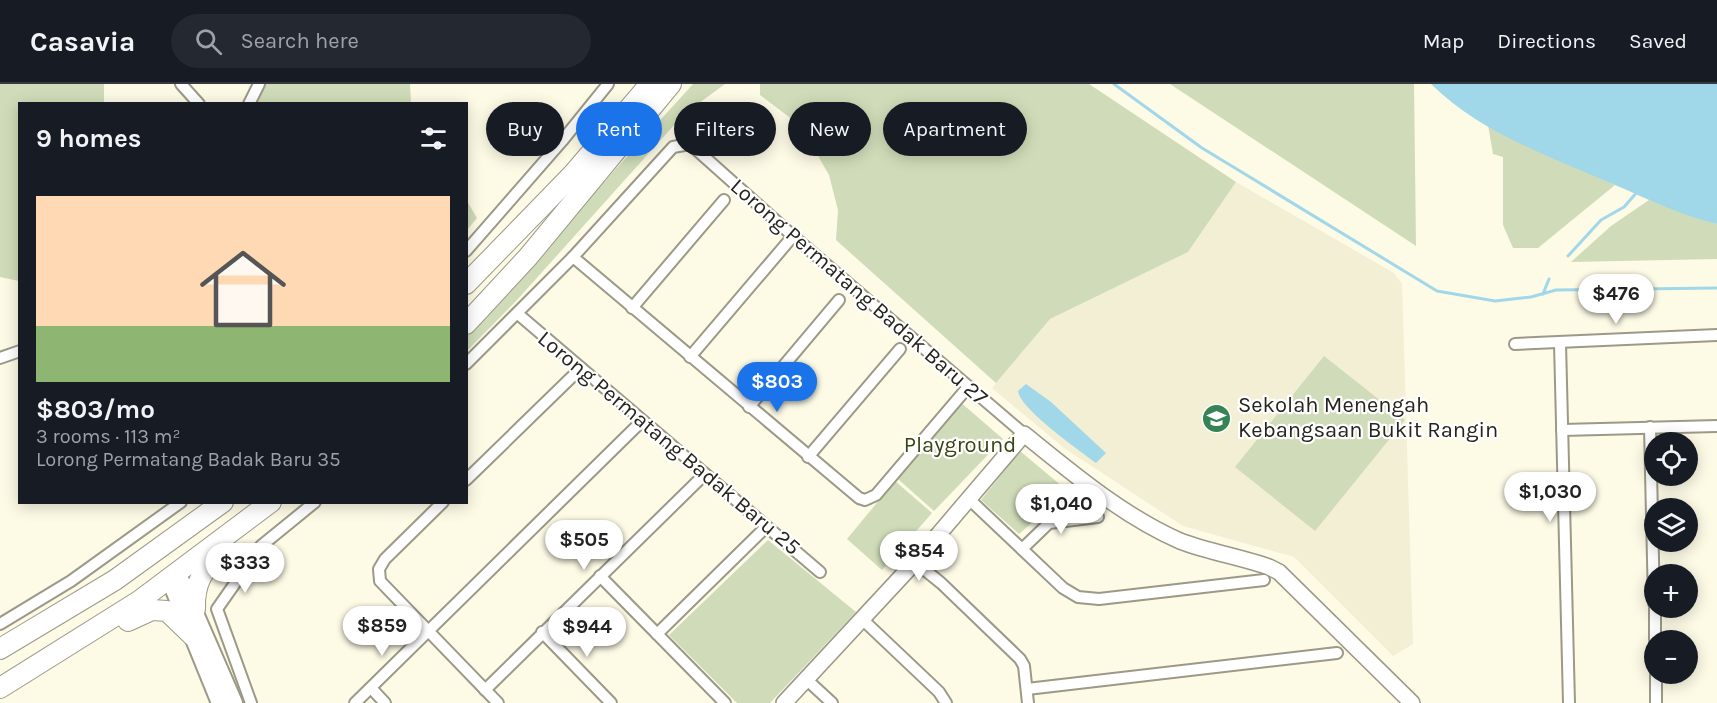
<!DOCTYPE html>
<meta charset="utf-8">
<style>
body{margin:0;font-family:Karla,sans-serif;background:#242831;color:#f1f3f6;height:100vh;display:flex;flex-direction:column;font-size:22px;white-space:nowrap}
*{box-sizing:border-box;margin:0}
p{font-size:20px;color:#9ea1a6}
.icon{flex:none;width:33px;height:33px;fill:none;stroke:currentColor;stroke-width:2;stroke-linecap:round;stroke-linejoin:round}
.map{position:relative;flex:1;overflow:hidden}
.panel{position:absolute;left:18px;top:18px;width:450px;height:402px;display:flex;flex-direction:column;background:#171b24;border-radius:0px;box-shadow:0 3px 15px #0003}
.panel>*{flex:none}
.top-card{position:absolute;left:486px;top:18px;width:570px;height:54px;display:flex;gap:12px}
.fabs{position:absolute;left:1644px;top:348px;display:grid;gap:12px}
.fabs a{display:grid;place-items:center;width:54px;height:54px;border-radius:50%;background:#171b24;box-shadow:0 3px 15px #0003;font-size:30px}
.price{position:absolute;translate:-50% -51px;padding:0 14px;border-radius:21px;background:#fff;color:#222;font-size:20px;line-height:39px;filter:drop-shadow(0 2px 3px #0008)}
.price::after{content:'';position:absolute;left:50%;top:36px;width:18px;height:14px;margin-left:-9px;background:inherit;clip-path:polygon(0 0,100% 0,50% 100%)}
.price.on{background:#1a73e8;color:#fff}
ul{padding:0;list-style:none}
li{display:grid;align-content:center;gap:12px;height:318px;padding:0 18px}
li span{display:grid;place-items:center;height:186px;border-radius:0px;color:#555}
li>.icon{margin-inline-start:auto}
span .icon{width:108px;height:108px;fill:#fffc;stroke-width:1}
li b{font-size:26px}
h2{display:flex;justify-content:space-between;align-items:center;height:72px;padding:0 18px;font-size:26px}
.pill{padding:0 21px;border-radius:27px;background:#171b24;box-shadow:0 3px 15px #0003;font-size:21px;line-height:54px}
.pill.on{background:#1a73e8;color:#fff}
header{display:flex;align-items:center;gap:36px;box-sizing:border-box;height:84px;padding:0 30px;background:#171b24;border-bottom:2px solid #363941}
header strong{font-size:28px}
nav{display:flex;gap:33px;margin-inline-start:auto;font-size:21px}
.search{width:420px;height:54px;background:#242831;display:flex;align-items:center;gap:15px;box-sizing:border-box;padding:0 21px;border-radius:33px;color:#9ea1a6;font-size:22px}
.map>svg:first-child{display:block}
.built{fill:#f3efd4}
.green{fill:#d0dcb9}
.water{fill:#a0d8ea}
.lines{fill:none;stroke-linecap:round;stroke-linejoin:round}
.stream{stroke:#a0d8ea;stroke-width:3}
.street-casing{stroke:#9c9987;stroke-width:14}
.secondary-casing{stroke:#9c9987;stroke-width:18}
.primary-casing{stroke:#9c9987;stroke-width:20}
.highway-casing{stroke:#9c9987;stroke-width:22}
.street{stroke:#fff;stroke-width:10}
.secondary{stroke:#fff;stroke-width:15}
.primary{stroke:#fff;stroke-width:16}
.highway{stroke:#fff;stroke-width:20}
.labels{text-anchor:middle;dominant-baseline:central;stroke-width:4.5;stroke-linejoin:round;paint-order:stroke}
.street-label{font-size:22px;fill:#25241d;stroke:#fff}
.poi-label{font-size:22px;fill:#25241d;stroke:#fff;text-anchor:start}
.park-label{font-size:22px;fill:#384513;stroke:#fff}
</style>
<header>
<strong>Casavia</strong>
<div class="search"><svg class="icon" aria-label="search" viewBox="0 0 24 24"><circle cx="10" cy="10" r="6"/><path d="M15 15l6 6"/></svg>Search here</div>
<nav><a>Map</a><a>Directions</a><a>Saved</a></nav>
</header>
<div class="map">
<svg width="1717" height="619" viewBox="0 0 1717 619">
<rect width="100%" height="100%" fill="#fdfae6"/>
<polygon class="built" points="1236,98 1394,189 1402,200 1413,560 1393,572 1294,473 1183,442 1064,364 992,304 1050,235 1188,168"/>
<g class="green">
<polygon points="0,0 104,0 104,19 20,20 19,197 0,193"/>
<polygon points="257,0 410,0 411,19 247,20"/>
<polygon points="693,0 725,0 684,30 517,216 467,267 466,250"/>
<polygon points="760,0 1089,0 1236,98 1188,168 1050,235 996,299 836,156 838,126 829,91 801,42 760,11"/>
<polygon points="1170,0 1414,0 1416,162"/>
<polygon points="1488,41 1615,101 1538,164 1513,164 1503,141 1503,73 1493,70"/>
<polygon points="1649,116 1717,140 1717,175 1571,178 1611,142"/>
<polygon points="467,117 477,134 467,146 466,145"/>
<polygon points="1324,272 1405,336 1315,447 1235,383"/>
<polygon points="959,317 1003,355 934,427 898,395"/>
<polygon points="1020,367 1076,414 1066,428 1044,428 1019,450 981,416"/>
<polygon points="895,397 932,429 882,486 847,455"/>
<polygon points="768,456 856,528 770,619 737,619 669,551"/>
</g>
<g class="water">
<path d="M1431,0h286v140c-35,-8 -69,-25 -102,-39 -62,-27 -135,-52 -184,-101z"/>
<path d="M1026,300l25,18 55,51 -10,10c-17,-13 -76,-54 -78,-72z"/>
</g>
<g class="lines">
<g class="stream">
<polyline points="1114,0 1202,64 1437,207 1495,217 1531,213 1556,206 1717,204"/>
<polyline points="1568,172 1601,136 1624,123 1638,107"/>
<polyline points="1543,210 1549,195"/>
</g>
<defs>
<g id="street">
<polyline points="181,0 199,20"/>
<polyline points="249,20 259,0"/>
<polyline points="466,167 562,57 608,0"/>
<polyline points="573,173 859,414 865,416 876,411 968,303"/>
<polyline points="632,224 724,116"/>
<polyline points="518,230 820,488"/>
<polyline points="1560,259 1569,619"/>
<polyline points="1515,260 1717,251"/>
<polyline points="690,273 793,152"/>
<polyline points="0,274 20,267"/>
<polyline points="466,280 573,173 673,63 690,60 793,152 1024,350"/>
<polyline points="749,323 839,216"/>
<polyline points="1650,343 1654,519"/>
<polyline points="1562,346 1717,342"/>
<polyline points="808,373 900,265"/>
<polyline points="466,396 581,284"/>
<polyline points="969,415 1063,504 1078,513 1099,515 1264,496"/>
<polyline points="443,418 385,475 379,485 380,497 498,619"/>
<polyline points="1022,465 1049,439 1098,433"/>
<polyline points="915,478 941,499 1020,575 1024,582 1028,619"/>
<polyline points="600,492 725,619"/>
<polyline points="1655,524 1655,556"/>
<polyline points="862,535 939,608 946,619"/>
<polyline points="0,540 71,497 181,418"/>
<polyline points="542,548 611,619"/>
<polyline points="657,550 766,443"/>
<polyline points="1656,590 1656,619"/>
<polyline points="806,595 832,619"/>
<polyline points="371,604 385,619"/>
<polyline points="1027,605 1337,569"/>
<polyline points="485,606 705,390"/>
<polyline points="251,619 217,525 261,462 315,418"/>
<polyline points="355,619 642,337"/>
</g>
<path id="secondary" d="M784,619l131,-141 109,-128c48,39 99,82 156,107 29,11 60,16 89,26l10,5 133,131"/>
<g id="primary">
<polyline points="177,488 234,619"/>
<polyline points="174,506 220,619"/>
</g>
<g id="highway">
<polyline points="466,200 573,90 650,0"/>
<polyline points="466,240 528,173 671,0"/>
<path d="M195,525c-1,-28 9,-40 28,-60"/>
<polyline points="128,537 152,526 167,527 193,552"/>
<polyline points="0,565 115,496 223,418"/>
<polyline points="0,604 139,517 271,418"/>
</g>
</defs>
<use href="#street" class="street-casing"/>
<use href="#secondary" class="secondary-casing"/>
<use href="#primary" class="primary-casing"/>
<use href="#highway" class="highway-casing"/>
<use href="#street" class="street"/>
<use href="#secondary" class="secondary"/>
<use href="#primary" class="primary"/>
<use href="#highway" class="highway"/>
</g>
<defs>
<symbol id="school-disc" viewBox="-11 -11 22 22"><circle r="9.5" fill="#368454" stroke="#fff"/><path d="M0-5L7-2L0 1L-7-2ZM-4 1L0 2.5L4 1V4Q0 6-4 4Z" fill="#fff"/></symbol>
</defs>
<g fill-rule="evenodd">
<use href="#school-disc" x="1200" y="318" width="33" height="33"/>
</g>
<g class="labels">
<g class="street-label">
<text transform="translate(859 208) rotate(41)">Lorong Permatang Badak Baru 27</text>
<text transform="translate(669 359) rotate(40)">Lorong Permatang Badak Baru 25</text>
</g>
<g class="poi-label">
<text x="1238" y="321">Sekolah Menengah<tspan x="1238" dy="25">Kebangsaan Bukit Rangin</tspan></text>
</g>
<g class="park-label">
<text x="960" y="361">Playground</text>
</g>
</g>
</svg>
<div class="fabs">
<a><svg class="icon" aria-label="locate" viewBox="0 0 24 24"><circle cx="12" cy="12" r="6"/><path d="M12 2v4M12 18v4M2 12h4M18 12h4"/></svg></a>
<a><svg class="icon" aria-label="layers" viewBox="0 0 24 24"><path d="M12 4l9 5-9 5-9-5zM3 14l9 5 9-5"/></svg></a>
<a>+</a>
<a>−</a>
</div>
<b class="price" style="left:1616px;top:241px">$476</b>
<b class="price on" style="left:777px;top:329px">$803</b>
<b class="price" style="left:1550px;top:439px">$1,030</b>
<b class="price" style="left:1061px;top:451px">$1,040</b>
<b class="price" style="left:584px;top:487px">$505</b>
<b class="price" style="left:919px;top:498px">$854</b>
<b class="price" style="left:245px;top:510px">$333</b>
<b class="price" style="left:382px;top:573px">$859</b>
<b class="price" style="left:587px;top:574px">$944</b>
<div class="top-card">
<a class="pill">Buy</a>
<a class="pill on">Rent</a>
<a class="pill">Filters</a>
<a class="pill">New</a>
<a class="pill">Apartment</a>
</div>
<section class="panel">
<h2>9 homes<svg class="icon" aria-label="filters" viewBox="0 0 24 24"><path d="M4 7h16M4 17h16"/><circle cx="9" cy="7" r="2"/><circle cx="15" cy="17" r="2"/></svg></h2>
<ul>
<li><span style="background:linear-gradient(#ffd9b3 70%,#8fb573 0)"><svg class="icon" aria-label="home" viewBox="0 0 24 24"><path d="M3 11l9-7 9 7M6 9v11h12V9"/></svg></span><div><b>$803/mo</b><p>3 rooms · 113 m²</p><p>Lorong Permatang Badak Baru 35</p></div></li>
</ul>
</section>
</div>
